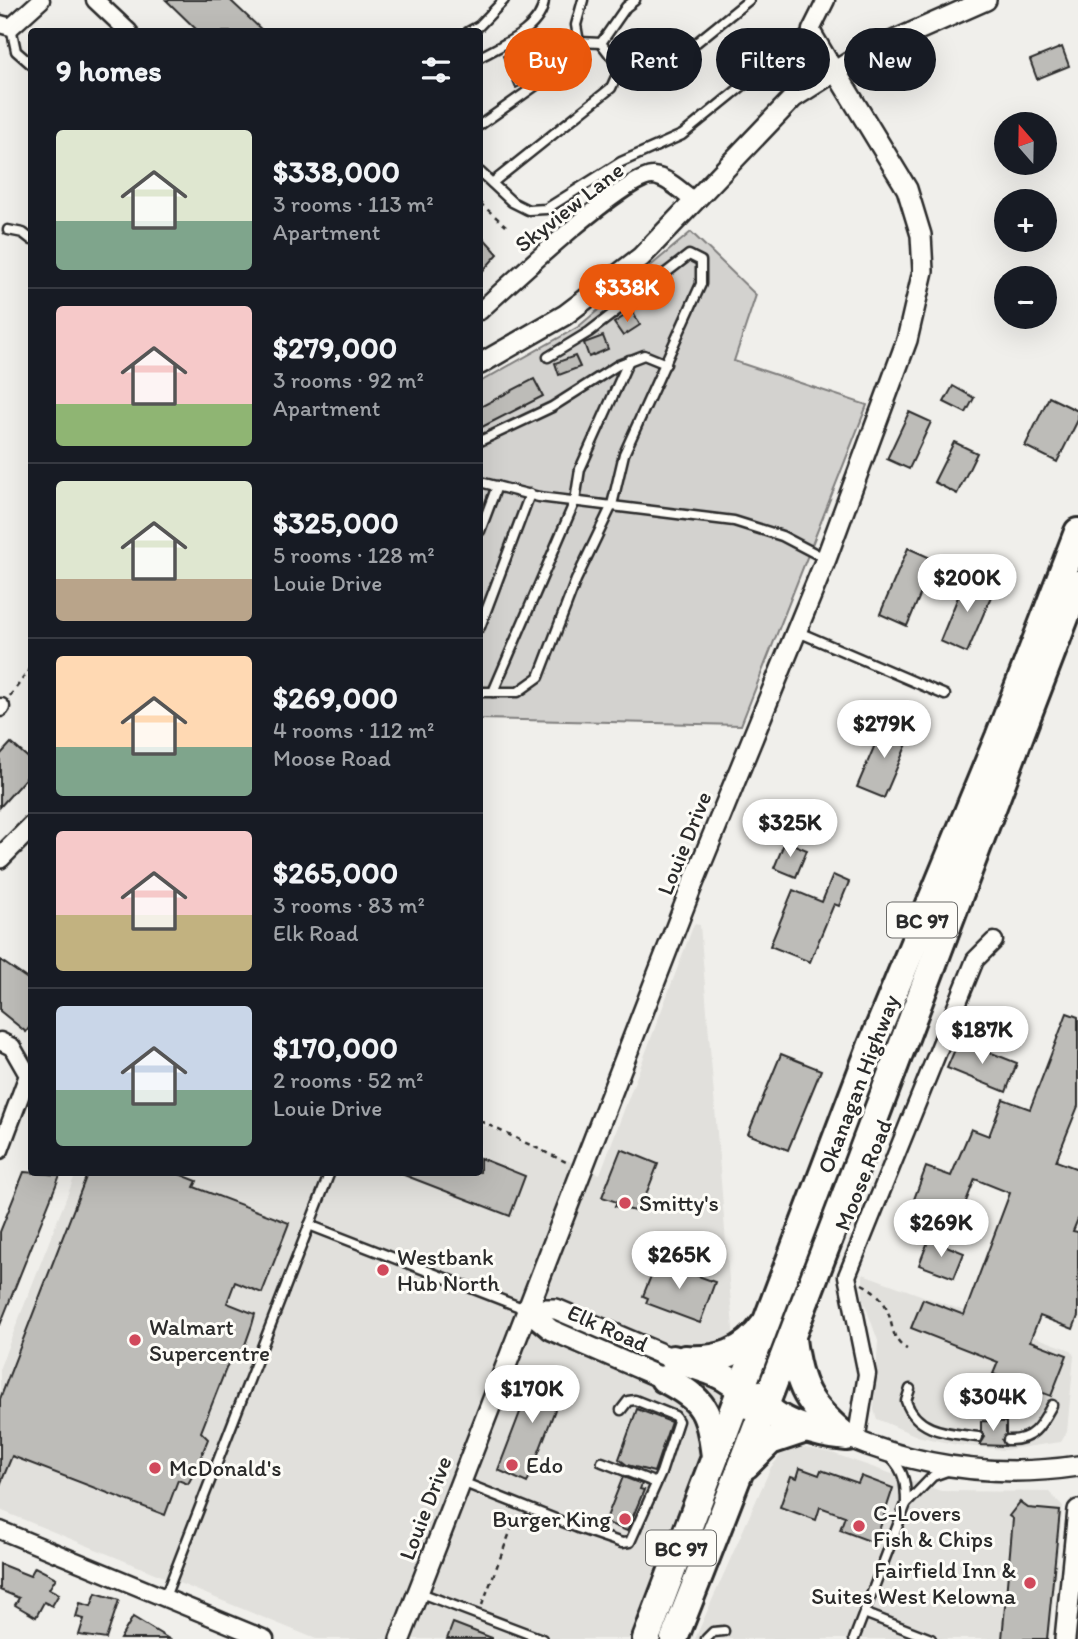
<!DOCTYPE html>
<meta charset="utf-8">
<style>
body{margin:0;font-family:Itim,sans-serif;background:#242831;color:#f1f3f6;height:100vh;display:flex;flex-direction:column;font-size:26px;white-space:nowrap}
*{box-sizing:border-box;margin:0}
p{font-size:23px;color:#9ea1a6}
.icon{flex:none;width:38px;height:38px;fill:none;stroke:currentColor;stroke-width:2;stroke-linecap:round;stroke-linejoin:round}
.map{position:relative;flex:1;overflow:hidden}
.side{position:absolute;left:28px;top:28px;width:455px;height:1148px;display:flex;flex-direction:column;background:#171b24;border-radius:7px;box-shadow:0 7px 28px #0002}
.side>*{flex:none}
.top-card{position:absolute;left:504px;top:28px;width:469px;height:63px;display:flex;gap:14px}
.needle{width:46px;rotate:340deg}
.controls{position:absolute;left:994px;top:112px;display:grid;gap:14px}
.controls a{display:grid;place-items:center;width:63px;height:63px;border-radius:50%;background:#171b24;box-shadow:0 7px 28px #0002;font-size:35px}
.price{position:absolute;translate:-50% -60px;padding:0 16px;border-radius:24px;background:#fff;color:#222;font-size:23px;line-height:46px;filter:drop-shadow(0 2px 4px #0008)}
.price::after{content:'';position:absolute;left:50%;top:42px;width:21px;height:16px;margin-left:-10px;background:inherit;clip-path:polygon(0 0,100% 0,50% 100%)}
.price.selected{background:#ea580c;color:#fff}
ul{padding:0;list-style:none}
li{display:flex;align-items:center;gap:21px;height:175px;padding:0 28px}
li+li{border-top:2px solid #363941}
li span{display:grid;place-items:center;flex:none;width:196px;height:140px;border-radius:7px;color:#555}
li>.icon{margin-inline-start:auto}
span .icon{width:84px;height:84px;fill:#fffc;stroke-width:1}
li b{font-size:30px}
h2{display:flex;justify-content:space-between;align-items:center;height:84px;padding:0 28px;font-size:30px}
.chip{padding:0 24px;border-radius:32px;background:#171b24;box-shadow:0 7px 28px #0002;font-size:24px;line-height:63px}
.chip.selected{background:#ea580c;color:#fff}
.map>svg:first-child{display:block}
.built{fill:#e1e0dc}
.green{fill:#d3d2cf;stroke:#7f7e7d;stroke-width:2}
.building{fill:#bdbcb8;stroke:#2b2b2b;stroke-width:2}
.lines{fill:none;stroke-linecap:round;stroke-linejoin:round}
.service-casing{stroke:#2b2b2b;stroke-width:13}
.minor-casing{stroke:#2b2b2b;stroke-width:21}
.tertiary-casing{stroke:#2b2b2b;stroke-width:24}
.trunk-casing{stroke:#2b2b2b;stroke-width:32}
.path{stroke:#2b2b2b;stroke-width:2.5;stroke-dasharray:5 5;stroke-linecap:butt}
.service{stroke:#fdfcf7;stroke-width:8}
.minor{stroke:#fdfcf7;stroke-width:16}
.tertiary{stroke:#fdfcf7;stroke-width:19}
.trunk{stroke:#fdfcf7;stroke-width:26}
.poi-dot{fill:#d1495b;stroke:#fdfcf7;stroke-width:2.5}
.labels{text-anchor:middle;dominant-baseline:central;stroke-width:6;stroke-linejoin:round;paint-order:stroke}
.shield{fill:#fdfcf7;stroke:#6a6a68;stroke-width:2}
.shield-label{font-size:21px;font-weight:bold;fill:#2b2b2b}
.street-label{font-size:23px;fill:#2b2b2b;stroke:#fdfcf7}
.poi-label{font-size:23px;fill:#2b2b2b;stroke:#fdfcf7;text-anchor:start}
</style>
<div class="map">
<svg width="1078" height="1639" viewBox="0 0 1078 1639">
<rect width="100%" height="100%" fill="#f0efeb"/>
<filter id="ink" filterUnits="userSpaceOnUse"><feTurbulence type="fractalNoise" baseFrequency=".0143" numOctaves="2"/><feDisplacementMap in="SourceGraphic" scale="14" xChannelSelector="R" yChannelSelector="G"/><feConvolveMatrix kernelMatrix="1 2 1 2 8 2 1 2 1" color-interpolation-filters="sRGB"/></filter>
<g filter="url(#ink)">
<g class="built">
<polygon points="694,924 700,925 736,1365 629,1639 316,1639 0,1510 0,1367 76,1173 480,1172 480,1124 600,1174"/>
<polygon points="863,1274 1071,1350 1074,1356 1067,1432 1061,1442 1004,1450 957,1445 917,1436 877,1419 874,1410 878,1341 863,1299"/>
<polygon points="801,1447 832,1453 941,1491 1049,1492 1063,1506 1049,1639 695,1639 771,1467 781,1455"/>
</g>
<polygon class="green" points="691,232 756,295 734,361 867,405 741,725 480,719 480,382 578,327"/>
<g class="building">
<polygon points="166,0 230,0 264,32 199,32"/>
<polygon points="1062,47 1069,66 1037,79 1030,60"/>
<polygon points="519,50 531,81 516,88 503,56"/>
<polygon points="480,234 498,254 480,274"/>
<polygon points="632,311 640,325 623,336 614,323"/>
<polygon points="603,336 608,349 589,357 584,343"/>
<polygon points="575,356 580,367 559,375 555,363"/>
<polygon points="534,379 543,396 480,428 480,407"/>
<polygon points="953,386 974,398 966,413 944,402"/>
<polygon points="1049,397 1078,411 1078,420 1057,462 1025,446"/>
<polygon points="909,412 931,422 909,469 887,459"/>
<polygon points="954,442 977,453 957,494 934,482"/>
<polygon points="908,548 935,560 907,626 880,614"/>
<polygon points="967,575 995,587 967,653 940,641"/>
<polygon points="885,721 912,732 884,798 857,787"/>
<polygon points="11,743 32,761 32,771 0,807 0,755"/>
<polygon points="785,841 807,850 796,877 774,868"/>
<polygon points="833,875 849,882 839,906 834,904 810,962 770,946 793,890 822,902"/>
<polygon points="0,960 32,982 32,1024 26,1032 0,1011"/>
<polygon points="1067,1013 1078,1017 1078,1106 1056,1161 1078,1169 1078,1219 1073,1231 1078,1232 1078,1316 1073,1329 1040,1316 1030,1341 1067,1355 1051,1396 993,1374 998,1362 911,1328 923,1299 964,1315 1010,1193 975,1179 959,1219 913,1202 926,1167 951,1176 971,1129 989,1136 1003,1099 1030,1109"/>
<polygon points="959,1040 1017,1063 1006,1092 947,1068"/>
<polygon points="781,1054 821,1070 788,1150 748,1134"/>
<polygon points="621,1149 658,1164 639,1212 615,1206 617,1202 602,1197"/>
<polygon points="480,1158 525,1176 510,1216 399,1173 480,1172"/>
<polygon points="24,1172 60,1175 0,1325 0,1232"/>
<polygon points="88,1172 174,1172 197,1181 194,1187 289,1223 262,1293 235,1282 227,1303 255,1314 252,1325 241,1356 231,1356 201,1432 208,1439 196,1469 188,1484 178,1480 165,1515 12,1456 0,1485 0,1399"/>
<polygon points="929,1239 964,1253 954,1278 919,1265"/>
<polygon points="679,1258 690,1262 687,1272 715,1282 700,1323 646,1303 648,1298 643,1296 657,1261 675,1268"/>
<polygon points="537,1368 567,1378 527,1483 498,1470"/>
<polygon points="637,1409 671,1422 654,1472 627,1465 619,1459"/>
<polygon points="981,1421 1006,1422 1006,1434 1002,1440 1005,1446 980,1445 985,1437 981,1431"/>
<polygon points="800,1468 819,1475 821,1470 858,1483 861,1476 893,1488 875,1543 840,1530 845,1516 820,1507 816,1520 780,1507 791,1476 797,1478"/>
<polygon points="623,1477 642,1484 640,1489 644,1490 627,1531 605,1522"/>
<polygon points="1020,1502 1028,1508 1060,1511 1047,1639 1002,1639 1013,1519 1009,1516"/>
<polygon points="0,1564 30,1576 35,1567 56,1578 49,1589 59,1594 52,1606 44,1602 36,1617 15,1605 19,1598 0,1590"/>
<polygon points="96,1593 119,1600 106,1639 79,1635 84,1619 76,1617 80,1603 91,1606"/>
<polygon points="133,1617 169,1639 120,1639"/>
<polygon points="453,1623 492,1638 492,1639 447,1639"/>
</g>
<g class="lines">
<defs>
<g id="service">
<polyline points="11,27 16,51 32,65"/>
<polyline points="468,32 479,26 504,0"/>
<polyline points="579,42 576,25 583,0"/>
<path d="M480,57c22,-12 62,-28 64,-57"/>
<polyline points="620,68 648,72 681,55 749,0"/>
<polyline points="480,125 545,79 579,42 601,43 626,7 635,0"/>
<polyline points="480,172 512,202 528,210 546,209 621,162 682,135 811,30"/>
<polyline points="492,183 611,88 620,68 601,43"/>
<polyline points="8,230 23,233 32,240"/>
<polyline points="480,441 552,407 618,365 644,355 666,364"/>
<polyline points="480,482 539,497 734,521 782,536 826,559"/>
<polyline points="480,531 497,486"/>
<polyline points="480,627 530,494"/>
<polyline points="796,631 945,695"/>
<polyline points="480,692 518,692 539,677 576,580 612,505 624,454 701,284 701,261 689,255 589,332 548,357"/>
<polyline points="493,692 575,501 580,469 629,360"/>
<polyline points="309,1225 525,1309"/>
<path d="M910,1389l-4,12c11,32 43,32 72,36"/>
<path d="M1008,1440c25,1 33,-15 44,-35"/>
<path d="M891,1458c14,14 15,27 15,46"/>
<polyline points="602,1462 654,1482"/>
<polyline points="462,1482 578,1528 622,1543 630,1542 661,1473 678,1421 675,1416 635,1400 628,1401 621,1410"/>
<polyline points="418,1592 542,1639"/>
<polyline points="165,1597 330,1172"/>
<polyline points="864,1613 931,1639"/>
<polyline points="706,1639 713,1632 724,1631"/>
<polyline points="854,1639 906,1504 933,1476 950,1470"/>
</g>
<g id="minor">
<polyline points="95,0 129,32"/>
<polyline points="826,0 811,30 834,69"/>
<polyline points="0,24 11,27 41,0"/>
<path d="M480,311c26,-24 145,-136 173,-135 15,1 30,17 41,25"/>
<polyline points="0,708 1,707"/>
<polyline points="0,1041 12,1047 28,1075 0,1150"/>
<polyline points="856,1441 867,1374 847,1276 975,960 994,941"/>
<polyline points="0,1530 265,1639"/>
</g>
<g id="tertiary">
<polyline points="480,364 565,315 641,257 793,98 859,56 986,0"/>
<polyline points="0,858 32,826"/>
<polyline points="526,1309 556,1309 673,1359"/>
<polyline points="526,1309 551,1330 664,1379"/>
<path d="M847,1437c73,30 152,41 231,29"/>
<polyline points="400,1639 690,891 826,559 907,340 923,271 921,235 907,189 834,69"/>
<polyline points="1065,1639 1078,1510"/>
</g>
<g id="trunk">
<path d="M792,1339c6,48 16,66 53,97"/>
<path d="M673,1359c27,9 66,15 75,46"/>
<path d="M685,1359c34,2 59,-6 79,-34"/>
<path d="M664,1379c41,21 45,32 51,77"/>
<path d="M760,1394c6,28 61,41 87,43"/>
<polyline points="746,1465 770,1441 806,1429"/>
<polyline points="646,1639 871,1047 999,737 1078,532"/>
<path d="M674,1639c139,-350 268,-704 404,-1055"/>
</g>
</defs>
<use href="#service" class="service-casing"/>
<use href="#minor" class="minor-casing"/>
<use href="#tertiary" class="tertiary-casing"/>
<use href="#trunk" class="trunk-casing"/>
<g class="path">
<polyline points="480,203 506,226"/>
<polyline points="10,696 32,666"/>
<polyline points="480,1121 566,1162"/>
<path d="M862,1284c40,20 20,52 45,65"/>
<polyline points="482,1605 516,1517"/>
</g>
<use href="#service" class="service"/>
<use href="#minor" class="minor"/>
<use href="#tertiary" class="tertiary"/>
<use href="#trunk" class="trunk"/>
</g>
</g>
<g class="poi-dot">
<circle cx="625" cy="1203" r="7"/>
<circle cx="383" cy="1270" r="7"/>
<circle cx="135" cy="1340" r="7"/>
<circle cx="512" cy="1465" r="7"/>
<circle cx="155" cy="1468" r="7"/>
<circle cx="625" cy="1519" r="7"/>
<circle cx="859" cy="1526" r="7"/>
<circle cx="1030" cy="1583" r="7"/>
</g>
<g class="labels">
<g class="shield">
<rect x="887" y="902.5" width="70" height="35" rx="5"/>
<rect x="646" y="1530.5" width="70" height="35" rx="5"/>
</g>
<g class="shield-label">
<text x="922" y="920">BC 97</text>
<text x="681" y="1548">BC 97</text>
</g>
<g class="street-label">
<text transform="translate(569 207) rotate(-38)">Skyview Lane</text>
<text transform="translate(684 843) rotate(-68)">Louie Drive</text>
<text transform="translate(858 1084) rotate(-69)">Okanagan Highway</text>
<text transform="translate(863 1175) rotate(-68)">Moose Road</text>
<text transform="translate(608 1328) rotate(24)">Elk Road</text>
<text transform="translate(425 1508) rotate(-69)">Louie Drive</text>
</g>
<g class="poi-label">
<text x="639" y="1203">Smitty's</text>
<text x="397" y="1257">Westbank<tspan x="397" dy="26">Hub North</tspan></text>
<text x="149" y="1327">Walmart<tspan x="149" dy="26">Supercentre</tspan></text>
<text x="526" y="1465">Edo</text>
<text x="169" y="1468">McDonald's</text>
<text x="873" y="1513">C-Lovers<tspan x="873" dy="26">Fish &amp; Chips</tspan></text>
<text x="611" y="1519" text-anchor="end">Burger King</text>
<text x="1016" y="1570" text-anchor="end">Fairfield Inn &amp;<tspan x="1016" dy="26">Suites West Kelowna</tspan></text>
</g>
</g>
</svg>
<div class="controls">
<a><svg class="needle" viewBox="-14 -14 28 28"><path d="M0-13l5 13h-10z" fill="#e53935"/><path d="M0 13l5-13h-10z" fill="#9ea1a6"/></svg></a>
<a>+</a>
<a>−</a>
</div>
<b class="price selected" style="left:627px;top:324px">$338K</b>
<b class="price" style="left:967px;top:614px">$200K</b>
<b class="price" style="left:884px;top:760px">$279K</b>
<b class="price" style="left:790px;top:859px">$325K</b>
<b class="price" style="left:982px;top:1066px">$187K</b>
<b class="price" style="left:941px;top:1259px">$269K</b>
<b class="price" style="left:679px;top:1291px">$265K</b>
<b class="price" style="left:532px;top:1425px">$170K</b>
<b class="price" style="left:993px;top:1433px">$304K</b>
<div class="top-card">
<a class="chip selected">Buy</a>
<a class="chip">Rent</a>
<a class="chip">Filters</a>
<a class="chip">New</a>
</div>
<section class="side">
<h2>9 homes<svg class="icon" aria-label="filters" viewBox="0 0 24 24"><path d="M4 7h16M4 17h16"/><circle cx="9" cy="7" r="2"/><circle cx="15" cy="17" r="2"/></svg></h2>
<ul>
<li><span style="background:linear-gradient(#dfe7d0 65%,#7fa58c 0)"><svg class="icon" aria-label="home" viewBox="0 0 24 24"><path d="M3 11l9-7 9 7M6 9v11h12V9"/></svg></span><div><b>$338,000</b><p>3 rooms · 113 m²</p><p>Apartment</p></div></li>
<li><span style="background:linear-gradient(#f6c9c9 70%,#8fb573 0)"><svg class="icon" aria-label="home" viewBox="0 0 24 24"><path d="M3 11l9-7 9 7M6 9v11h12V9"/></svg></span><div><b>$279,000</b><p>3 rooms · 92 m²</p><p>Apartment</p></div></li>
<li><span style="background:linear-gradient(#dfe7d0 70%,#b9a48a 0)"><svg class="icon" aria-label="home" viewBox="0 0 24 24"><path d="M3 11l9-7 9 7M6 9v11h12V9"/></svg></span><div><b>$325,000</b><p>5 rooms · 128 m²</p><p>Louie Drive</p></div></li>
<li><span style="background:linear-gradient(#ffd9b3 65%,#7fa58c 0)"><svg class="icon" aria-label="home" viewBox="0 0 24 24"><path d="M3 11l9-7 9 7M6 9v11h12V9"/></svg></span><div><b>$269,000</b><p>4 rooms · 112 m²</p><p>Moose Road</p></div></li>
<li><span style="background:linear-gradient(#f6c9c9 60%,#c2b280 0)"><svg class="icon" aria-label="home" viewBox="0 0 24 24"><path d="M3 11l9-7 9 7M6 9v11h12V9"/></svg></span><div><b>$265,000</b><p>3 rooms · 83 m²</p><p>Elk Road</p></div></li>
<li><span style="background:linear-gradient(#c9d6e8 60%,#7fa58c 0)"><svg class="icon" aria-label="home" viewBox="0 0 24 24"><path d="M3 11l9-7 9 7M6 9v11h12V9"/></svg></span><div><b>$170,000</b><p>2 rooms · 52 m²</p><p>Louie Drive</p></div></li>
</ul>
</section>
</div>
